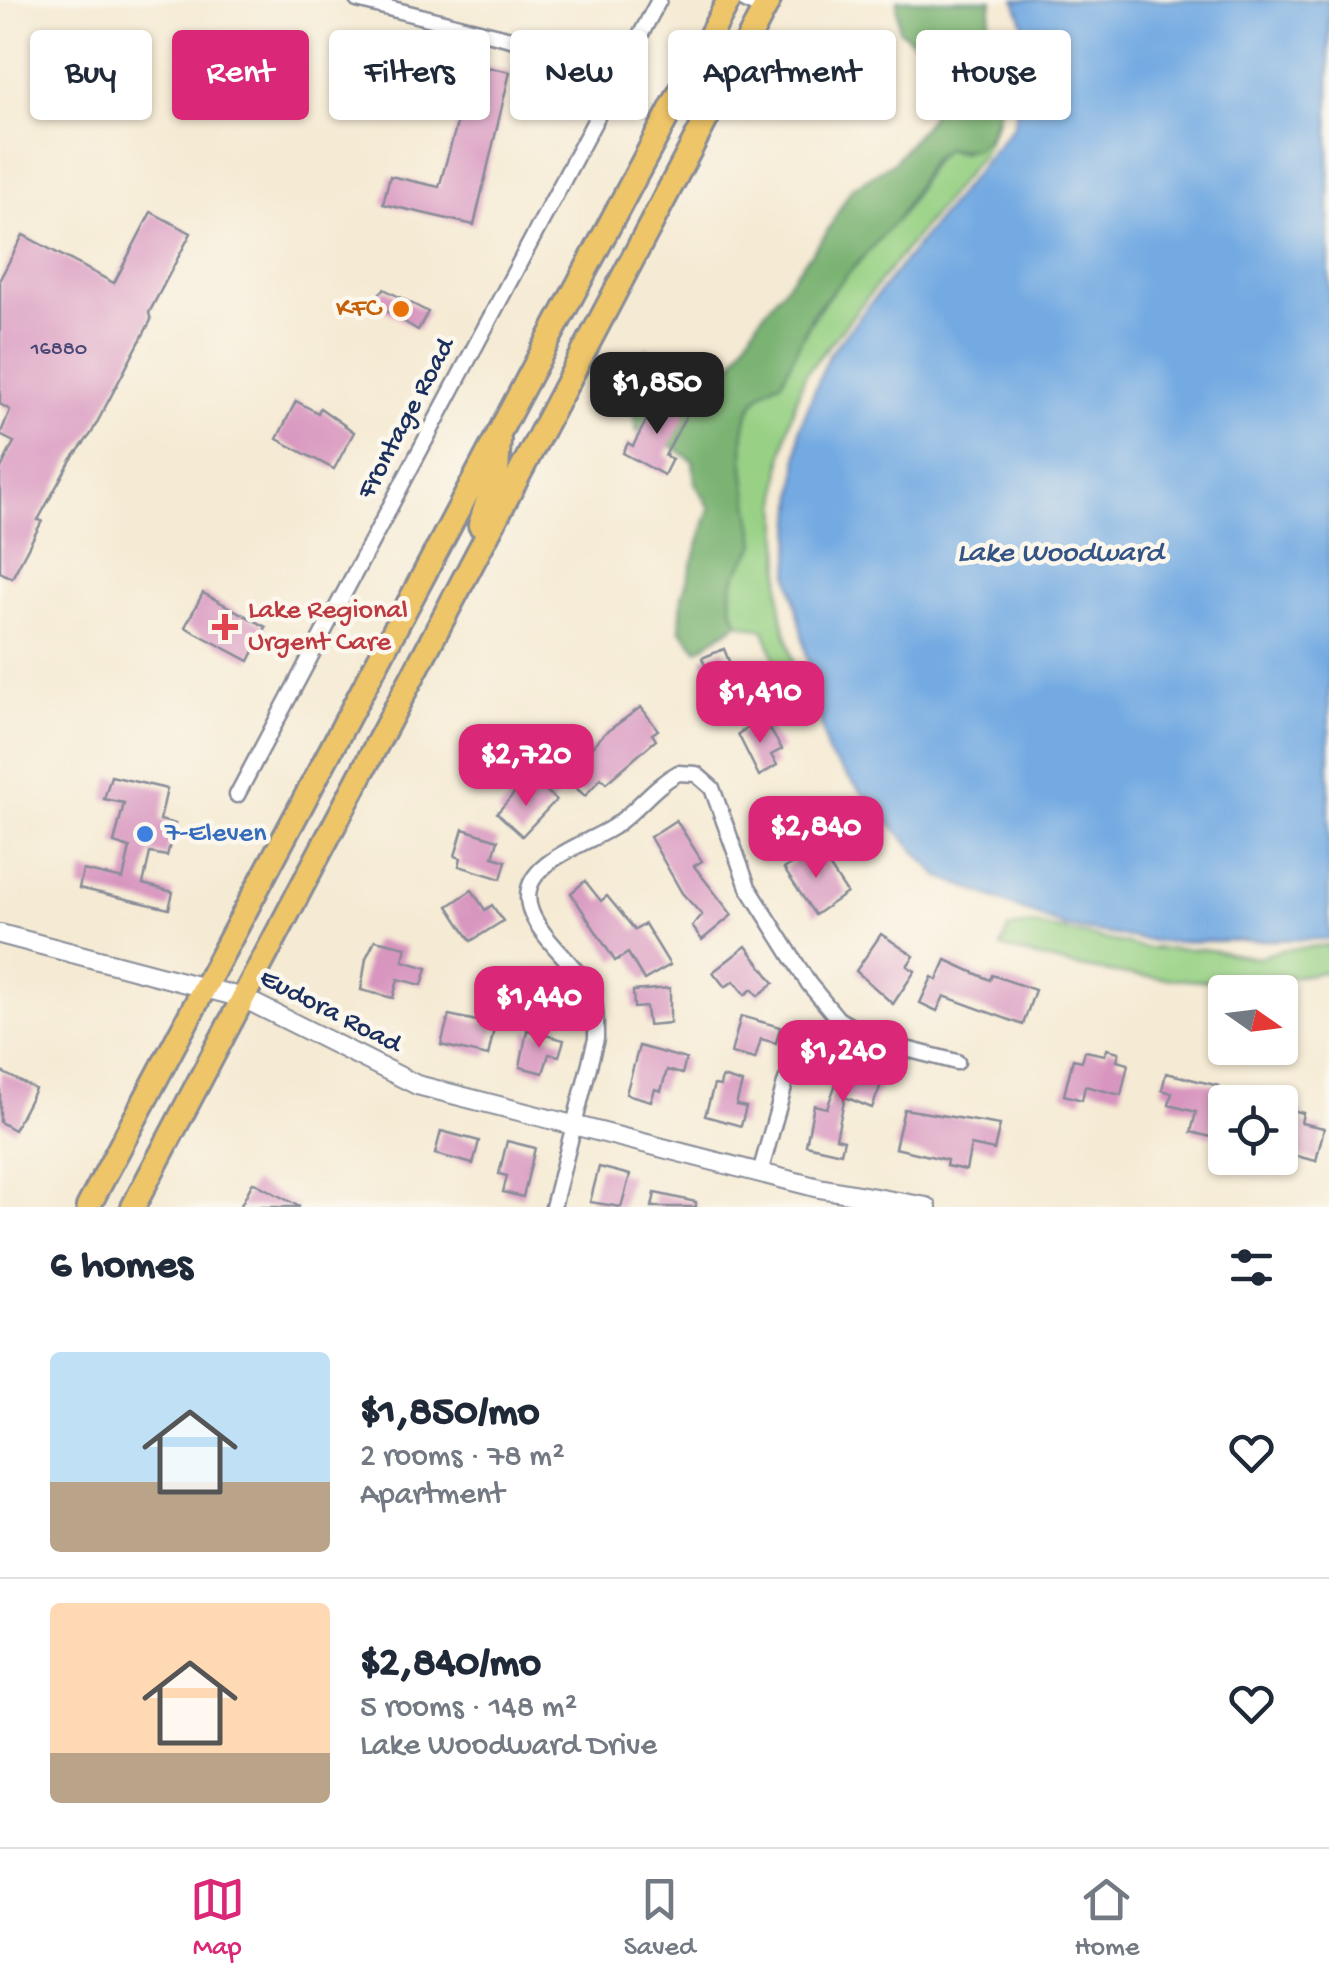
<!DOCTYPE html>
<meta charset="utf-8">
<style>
body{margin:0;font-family:"Gochi Hand",sans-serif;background:#f2f2f3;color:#1f2937;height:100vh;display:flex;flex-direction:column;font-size:38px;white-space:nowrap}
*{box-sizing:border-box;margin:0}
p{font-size:32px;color:#747a83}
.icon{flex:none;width:55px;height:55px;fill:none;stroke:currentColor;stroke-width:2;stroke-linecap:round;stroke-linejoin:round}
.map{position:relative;height:1207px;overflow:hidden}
.drawer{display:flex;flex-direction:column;background:#fff;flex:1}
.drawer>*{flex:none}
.hud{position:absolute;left:30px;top:30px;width:1270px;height:90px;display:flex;gap:20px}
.needle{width:65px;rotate:104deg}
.fabs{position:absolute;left:1208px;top:975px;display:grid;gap:20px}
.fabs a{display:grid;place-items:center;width:90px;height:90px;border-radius:10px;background:#fff;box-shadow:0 2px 8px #0004;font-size:50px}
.price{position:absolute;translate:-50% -85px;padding:0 22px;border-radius:20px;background:#db2777;color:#fff;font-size:32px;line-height:65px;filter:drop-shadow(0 2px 5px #0008)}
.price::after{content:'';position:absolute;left:50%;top:60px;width:30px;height:22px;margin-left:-15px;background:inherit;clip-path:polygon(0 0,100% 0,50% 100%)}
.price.current{background:#222;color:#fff}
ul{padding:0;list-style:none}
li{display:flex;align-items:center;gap:30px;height:250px;padding:0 50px}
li+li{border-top:2px solid #e0e1e3}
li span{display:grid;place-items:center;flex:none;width:280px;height:200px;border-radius:10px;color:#555}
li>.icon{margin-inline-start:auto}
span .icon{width:120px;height:120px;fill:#fffc;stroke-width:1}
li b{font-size:42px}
h2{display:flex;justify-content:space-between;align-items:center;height:120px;padding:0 50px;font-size:42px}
.pill{padding:0 35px;border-radius:10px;background:#fff;box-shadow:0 2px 8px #0004;font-size:35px;line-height:90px}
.pill.current{background:#db2777;color:#fff}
.dock{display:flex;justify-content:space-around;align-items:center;height:140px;border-top:2px solid #e0e1e3;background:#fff;font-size:28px;color:#747a83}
.dock a{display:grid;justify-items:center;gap:5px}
.dock .current{color:#db2777}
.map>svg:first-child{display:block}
.green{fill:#98d185;stroke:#5a8072;stroke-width:2.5}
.forest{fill:#7ab372;stroke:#4a7168;stroke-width:2.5}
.water{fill:#73aae2;stroke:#476ca0;stroke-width:2.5}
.building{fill:#d895bf}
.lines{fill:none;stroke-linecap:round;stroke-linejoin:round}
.minor-casing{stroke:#888c98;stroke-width:19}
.tertiary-casing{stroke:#888c98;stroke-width:22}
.primary-casing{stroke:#888c98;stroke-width:28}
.minor{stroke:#fff;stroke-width:14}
.tertiary{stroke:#fff;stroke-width:18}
.primary{stroke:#eec569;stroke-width:22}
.food-dot{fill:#e8710a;stroke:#fbf7ec;stroke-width:4}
.health-dot{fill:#e0444e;stroke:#fbf7ec;stroke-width:4}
.shop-dot{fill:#3f7fe0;stroke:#fbf7ec;stroke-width:4}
.labels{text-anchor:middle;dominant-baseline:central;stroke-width:9;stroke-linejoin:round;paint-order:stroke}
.number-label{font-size:22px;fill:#4a4876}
.food-label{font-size:28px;fill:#c56008;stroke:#fbf7ec;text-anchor:end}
.street-label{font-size:28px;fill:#1b2f5e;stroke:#fbf7ec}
.health-label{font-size:28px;fill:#be3a42;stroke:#fbf7ec;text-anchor:start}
.shop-label{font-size:28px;fill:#366cbe;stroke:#fbf7ec;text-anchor:start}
.water-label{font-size:30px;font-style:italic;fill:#355486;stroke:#fbf7ec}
</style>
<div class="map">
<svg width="1329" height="1207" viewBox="0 0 1329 1207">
<rect width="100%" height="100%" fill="#fbf7ec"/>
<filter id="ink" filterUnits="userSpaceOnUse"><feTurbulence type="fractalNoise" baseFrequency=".01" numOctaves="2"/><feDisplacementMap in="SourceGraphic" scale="20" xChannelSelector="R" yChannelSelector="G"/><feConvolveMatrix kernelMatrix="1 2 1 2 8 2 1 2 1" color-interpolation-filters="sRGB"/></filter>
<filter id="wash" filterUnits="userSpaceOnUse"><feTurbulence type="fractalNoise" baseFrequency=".0048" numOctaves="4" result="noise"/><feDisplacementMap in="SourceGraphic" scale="40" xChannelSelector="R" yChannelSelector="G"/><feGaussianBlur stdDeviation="2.25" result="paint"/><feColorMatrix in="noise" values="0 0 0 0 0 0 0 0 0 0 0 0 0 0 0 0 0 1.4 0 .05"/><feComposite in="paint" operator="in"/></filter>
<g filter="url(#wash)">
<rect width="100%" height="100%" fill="#f5ead3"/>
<g class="green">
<path d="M999,116l-16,37 -178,222c-22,56 -30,107 -25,166 2,23 -2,47 1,70 4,30 22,61 10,91l-27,-72 -26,-7c-17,-32 -1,-52 17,-78 -4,-51 -37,-141 27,-164 30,-76 63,-105 116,-163 20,-21 24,-52 48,-69l16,4 27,-18z"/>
<path d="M1032,924l114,24 57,1 55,9 22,-8 49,-5v26c-108,20 -223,8 -328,-24l7,-18z"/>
</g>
<path class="forest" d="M897,0h95l-5,40 20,49 -18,46 -14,15 -29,-1 -15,11 -32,57 -85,95 -32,69c-64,23 -31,114 -26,164 -19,26 -35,46 -18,78l-40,27 -18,-21 2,-33 28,-88 -15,-25 -2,-22 -25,-18 -31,-11 -7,-35 17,-47 5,15 16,22 22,4 24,-8 17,-17 28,-47 65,-82 27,-48 43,-27 35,-43 16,-42 -16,-22 -30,-25z"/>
<polygon class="water" points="1015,0 1329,0 1329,939 1160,942 1066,927 938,876 828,755 789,574 800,427 829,355 1013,126 1024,77 1026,30"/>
<g id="blocks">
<g class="building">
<polygon points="459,61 510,72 474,225 383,204 390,176 439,187 460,113 456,111 459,96 451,93"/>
<polygon points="151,212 191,233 149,313 151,320 91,434 71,460 38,520 42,521 12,578 0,572 0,470 14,442 0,435 10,410 0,404 0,279 23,235 114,283"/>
<polygon points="384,289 428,312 418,330 371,302"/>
<polygon points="658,398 687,414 665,456 672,459 664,475 623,453 628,443 633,446"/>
<polygon points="296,401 318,413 320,408 354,432 334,469 277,439"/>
<polygon points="203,593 266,627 249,661 185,627"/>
<polygon points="724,649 738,683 716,692 702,658"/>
<polygon points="641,707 658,730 652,734 656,740 606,783 601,778 585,796 564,777 605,733"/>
<polygon points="763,718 782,749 771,755 777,765 759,776 738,734"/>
<polygon points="111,776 167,789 160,820 175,824 167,856 150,853 143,884 173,892 169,909 79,888 83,870 123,879 130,848 114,843 124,803 104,799"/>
<polygon points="540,785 556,800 522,836 497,813 520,787 529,796"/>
<polygon points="676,820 702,861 694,866 732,915 702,940 692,926 702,915 682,893 650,837"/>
<polygon points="463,829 498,840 493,857 506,861 501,879 459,866 461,858 455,856"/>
<polygon points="816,846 847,893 815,915 784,869"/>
<polygon points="585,881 601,901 607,896 635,930 645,924 670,965 644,980 628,953 615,961 571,893"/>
<polygon points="472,890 485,910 492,905 503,921 471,941 448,906"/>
<polygon points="881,934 914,956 907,966 915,971 893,1004 856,971"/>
<polygon points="375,940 406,947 403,961 427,968 422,985 398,979 393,998 361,990 366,958"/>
<polygon points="746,946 774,983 758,996 752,989 745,995 734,981 725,987 713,972"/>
<polygon points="946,960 990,980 992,975 1035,990 1023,1025 944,996 937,1011 920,1003 932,977 937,980"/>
<polygon points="670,988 670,1023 648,1025 646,1007 634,1008 633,991"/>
<polygon points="449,1015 495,1025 488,1056 441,1045"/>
<polygon points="741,1016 780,1027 776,1043 761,1039 755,1059 731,1053"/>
<polygon points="527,1030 564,1040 559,1056 549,1054 543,1073 520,1067"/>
<polygon points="639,1046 686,1059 682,1074 667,1070 661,1091 655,1089 651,1101 626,1094"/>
<polygon points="1107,1049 1119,1052 1117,1061 1128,1064 1121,1095 1085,1086 1082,1100 1064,1095 1073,1059 1082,1061 1085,1051 1105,1055"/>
<polygon points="844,1062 885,1074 872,1108 845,1097 836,1138 844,1140 841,1153 806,1145 814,1105 827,1108"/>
<polygon points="0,1071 35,1089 14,1130 0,1122"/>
<polygon points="1166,1073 1219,1086 1211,1137 1191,1132 1196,1112 1169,1105 1172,1093 1162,1090"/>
<polygon points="722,1077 742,1083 736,1105 746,1107 741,1126 705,1116 714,1085 720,1086"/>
<polygon points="1280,1107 1303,1113 1301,1123 1324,1128 1316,1161 1280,1152"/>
<polygon points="904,1109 1000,1125 994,1150 971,1145 966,1170 946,1166 947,1160 895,1148"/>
<polygon points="441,1131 479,1141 473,1164 435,1154"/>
<polygon points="507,1141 535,1148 523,1197 503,1192 507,1176 499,1174"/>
<polygon points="599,1167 630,1175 621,1207 590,1202"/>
<polygon points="253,1182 300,1207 240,1207"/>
<polygon points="655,1193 696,1202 696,1207 652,1207"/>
</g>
</g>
</g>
<g filter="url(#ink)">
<use href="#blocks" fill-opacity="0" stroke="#888c98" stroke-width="2.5"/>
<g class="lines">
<defs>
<g id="minor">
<polyline points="357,0 621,67"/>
<polyline points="744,0 763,10"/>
<polyline points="237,795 659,0"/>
<polyline points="760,1173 786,1080 838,1019"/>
<path d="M553,1207l43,-168c0,-17 1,-37 -8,-52 -18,-33 -94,-80 -42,-122 19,-16 46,-25 67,-38 24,-16 39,-40 65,-54l18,1 16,14 36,99 61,97 29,35 37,22 82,21"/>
</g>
<polyline id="tertiary" points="0,934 243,998 417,1085 819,1188 927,1207"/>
<g id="primary">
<polyline points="480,525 497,472 499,440"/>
<polyline points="88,1207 729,0"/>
<polyline points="133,1207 769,0"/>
</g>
</defs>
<use href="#minor" class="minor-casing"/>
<use href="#tertiary" class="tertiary-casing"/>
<use href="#primary" class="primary-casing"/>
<use href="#minor" class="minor"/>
<use href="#tertiary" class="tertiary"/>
<use href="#primary" class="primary"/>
</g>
</g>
<circle class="food-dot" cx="401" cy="309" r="10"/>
<path class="health-dot" d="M220 612h10v10h10v10h-10v10h-10v-10h-10v-10h10z"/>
<circle class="shop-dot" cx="145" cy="834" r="10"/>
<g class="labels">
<g class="number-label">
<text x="59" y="350">16880</text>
</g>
<g class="food-label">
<text x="381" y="309">KFC</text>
</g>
<g class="street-label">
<text transform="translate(407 419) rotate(-62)">Frontage Road</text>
<text transform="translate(330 1012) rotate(27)">Eudora Road</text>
</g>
<g class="health-label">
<text x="248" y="611">Lake Regional<tspan x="248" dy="32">Urgent Care</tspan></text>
</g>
<g class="shop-label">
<text x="165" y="834">7-Eleven</text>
</g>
<g class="water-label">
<text x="1060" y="554">Lake Woodward</text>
</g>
</g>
</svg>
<div class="fabs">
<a><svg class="needle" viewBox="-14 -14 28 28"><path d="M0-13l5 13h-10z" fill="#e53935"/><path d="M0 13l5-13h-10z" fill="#747a83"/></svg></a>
<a><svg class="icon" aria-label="locate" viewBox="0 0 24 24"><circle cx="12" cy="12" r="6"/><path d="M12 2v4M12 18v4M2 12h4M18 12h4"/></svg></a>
</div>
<b class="price current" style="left:657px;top:437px">$1,850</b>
<b class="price" style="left:760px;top:746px">$1,410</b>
<b class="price" style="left:526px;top:809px">$2,720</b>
<b class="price" style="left:816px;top:881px">$2,840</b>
<b class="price" style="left:539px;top:1051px">$1,440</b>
<b class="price" style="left:843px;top:1105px">$1,240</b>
<div class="hud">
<a class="pill">Buy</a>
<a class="pill current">Rent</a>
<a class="pill">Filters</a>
<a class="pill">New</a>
<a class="pill">Apartment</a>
<a class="pill">House</a>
</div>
</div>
<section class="drawer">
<h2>6 homes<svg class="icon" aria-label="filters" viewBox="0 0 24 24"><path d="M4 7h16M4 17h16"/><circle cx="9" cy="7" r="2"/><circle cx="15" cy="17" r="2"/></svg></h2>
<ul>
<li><span style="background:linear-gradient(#bfe0f5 65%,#b9a48a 0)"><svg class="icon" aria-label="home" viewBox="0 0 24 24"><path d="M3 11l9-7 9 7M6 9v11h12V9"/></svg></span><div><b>$1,850/mo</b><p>2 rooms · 78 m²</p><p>Apartment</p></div><svg class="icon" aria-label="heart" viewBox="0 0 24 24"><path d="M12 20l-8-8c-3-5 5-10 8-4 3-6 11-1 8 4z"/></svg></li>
<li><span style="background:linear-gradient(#ffd9b3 75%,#b9a48a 0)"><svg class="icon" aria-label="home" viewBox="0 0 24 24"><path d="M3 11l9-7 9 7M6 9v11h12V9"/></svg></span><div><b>$2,840/mo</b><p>5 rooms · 148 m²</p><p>Lake Woodward Drive</p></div><svg class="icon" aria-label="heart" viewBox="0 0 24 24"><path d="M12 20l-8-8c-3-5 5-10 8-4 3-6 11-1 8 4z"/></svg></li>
</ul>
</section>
<nav class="dock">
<a class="current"><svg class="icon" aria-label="map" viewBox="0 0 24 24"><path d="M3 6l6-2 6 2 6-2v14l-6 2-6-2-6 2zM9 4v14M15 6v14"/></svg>Map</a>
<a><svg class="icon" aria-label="saved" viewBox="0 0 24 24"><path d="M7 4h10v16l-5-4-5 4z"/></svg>Saved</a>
<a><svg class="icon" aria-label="home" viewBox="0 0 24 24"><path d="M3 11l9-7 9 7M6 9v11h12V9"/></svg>Home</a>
</nav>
